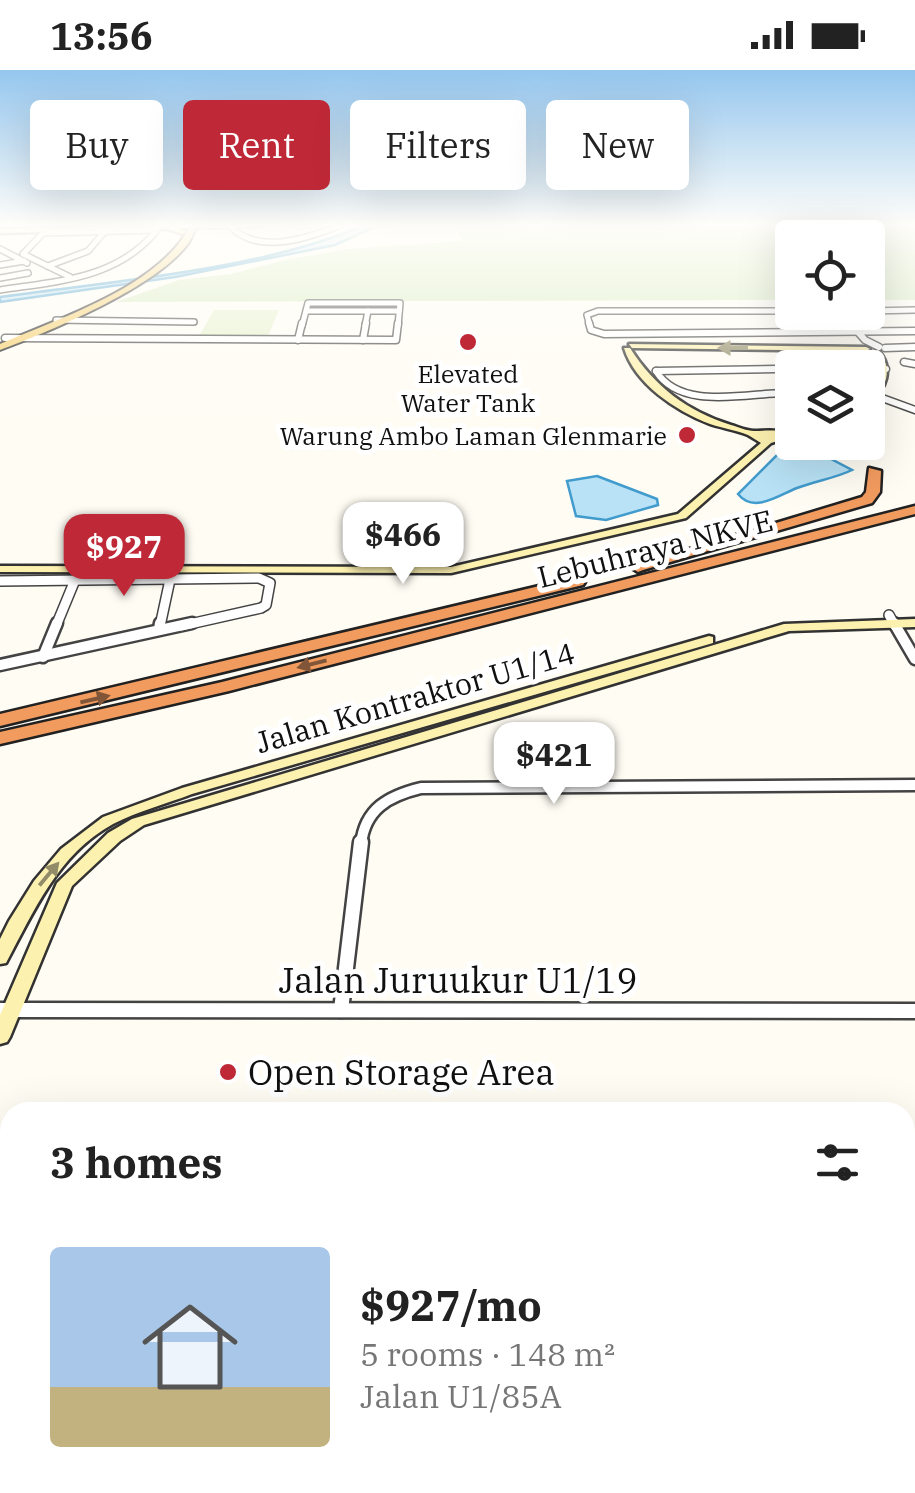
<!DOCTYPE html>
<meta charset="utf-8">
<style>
body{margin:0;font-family:"IBM Plex Serif",serif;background:#f2f2f2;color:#222;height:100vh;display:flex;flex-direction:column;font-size:38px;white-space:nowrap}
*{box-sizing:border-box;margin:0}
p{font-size:32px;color:#767676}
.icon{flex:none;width:55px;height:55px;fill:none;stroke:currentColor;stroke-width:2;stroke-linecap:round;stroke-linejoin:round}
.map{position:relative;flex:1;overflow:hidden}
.drawer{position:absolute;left:0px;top:1032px;width:915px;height:392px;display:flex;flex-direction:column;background:#fff;border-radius:30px 30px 0 0;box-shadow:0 10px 40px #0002}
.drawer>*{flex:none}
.top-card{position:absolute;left:30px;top:30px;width:855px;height:90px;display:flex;gap:20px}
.buttons{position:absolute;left:775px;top:150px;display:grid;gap:20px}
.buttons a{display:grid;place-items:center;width:110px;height:110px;border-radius:10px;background:#fff;box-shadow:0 10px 40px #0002;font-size:50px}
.price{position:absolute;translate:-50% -85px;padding:0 22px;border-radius:20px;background:#fff;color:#222;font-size:32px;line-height:65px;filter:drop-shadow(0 2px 5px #0008)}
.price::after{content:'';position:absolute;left:50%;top:60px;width:30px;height:22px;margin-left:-15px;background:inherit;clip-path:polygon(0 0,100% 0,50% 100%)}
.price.on{background:#bf2937;color:#fff}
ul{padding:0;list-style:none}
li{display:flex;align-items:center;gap:30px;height:250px;padding:0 50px}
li+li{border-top:2px solid #e0e0e0}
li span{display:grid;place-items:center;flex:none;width:280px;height:200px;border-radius:10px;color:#555}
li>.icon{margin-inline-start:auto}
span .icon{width:120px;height:120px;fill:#fffc;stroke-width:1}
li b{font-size:42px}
h2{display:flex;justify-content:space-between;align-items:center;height:120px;padding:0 50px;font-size:42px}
.tag{padding:0 35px;border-radius:10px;background:#fff;box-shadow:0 10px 40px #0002;font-size:35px;line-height:90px}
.tag.on{background:#bf2937;color:#fff}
.status{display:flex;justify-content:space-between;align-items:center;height:70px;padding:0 50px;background:#fff;direction:ltr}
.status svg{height:28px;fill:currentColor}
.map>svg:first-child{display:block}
.green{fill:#d6eabd}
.pitch{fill:#e7f1ce}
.water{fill:#b9e2f6;stroke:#419bcc;stroke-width:2.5}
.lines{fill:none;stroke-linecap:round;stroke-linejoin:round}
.street-far4-casing{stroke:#434343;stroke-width:8}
.street-far3-casing{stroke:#434343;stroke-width:9}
.street-far2-casing{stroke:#434343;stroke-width:12}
.street-far1-casing{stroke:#434343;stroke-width:15}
.street-casing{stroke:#434343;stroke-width:19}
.secondary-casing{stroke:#323232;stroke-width:5}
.primary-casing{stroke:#212121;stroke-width:4}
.highway-casing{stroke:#212121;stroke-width:5}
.street-far4{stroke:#fff;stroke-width:5}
.street-far3{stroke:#fff;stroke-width:6}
.street-far2{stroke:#fff;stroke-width:9}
.street-far1{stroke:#fff;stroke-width:10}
.street{stroke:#fff;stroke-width:14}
.secondary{fill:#fdf1b0;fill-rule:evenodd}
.primary{fill:#f6ce6c;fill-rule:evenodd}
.highway{fill:#f29b5f;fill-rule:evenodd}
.oneway{fill:#928c68}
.oneway2{fill:#815638}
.poi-dot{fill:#bf2937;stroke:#fff;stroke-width:4}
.labels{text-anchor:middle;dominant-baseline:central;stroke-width:10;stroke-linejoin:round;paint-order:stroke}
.far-poi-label{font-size:25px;fill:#101010;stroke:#fff}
.street-label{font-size:30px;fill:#101010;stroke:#fff}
.near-street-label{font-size:35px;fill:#101010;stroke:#fff}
.near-poi-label{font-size:35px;fill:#101010;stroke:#fff;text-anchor:start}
</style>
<div class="status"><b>13:56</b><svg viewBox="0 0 49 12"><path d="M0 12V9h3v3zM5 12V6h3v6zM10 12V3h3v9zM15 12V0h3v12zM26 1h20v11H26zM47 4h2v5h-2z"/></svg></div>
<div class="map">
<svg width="915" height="1423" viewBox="0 0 915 1423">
<rect width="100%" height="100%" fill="#fffcf4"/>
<polygon class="green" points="453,154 915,154 915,230 868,230 868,168 792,168 792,230 116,232 179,210 231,204 285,190 347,179 463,171"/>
<polygon class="pitch" points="214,240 279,240 268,266 199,266"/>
<g class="water">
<path d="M367,154h14l-46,21 -160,32 -175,25v-5c115,-16 262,-27 367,-73z"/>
<path d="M812,379l40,21c-16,8 -37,11 -55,18 -18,7 -43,26 -59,6l44,-44z"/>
<polygon points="597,406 657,429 658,435 606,450 576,446 567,411"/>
</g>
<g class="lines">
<defs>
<g id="street-far4">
<path d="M228,154c28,33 81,14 115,0"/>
<polyline points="194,156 264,154"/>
<polyline points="47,159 23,184 70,207"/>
<polyline points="0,179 27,193"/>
<polyline points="0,195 24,191"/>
<polyline points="48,196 88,181 105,161"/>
<polyline points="0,208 28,203"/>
<path d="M0,220c58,-9 118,-11 157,-60l-113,3"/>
<polyline points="307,241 399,241"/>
<polyline points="868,241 915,240"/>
<polyline points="840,242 852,256"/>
<polyline points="56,250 194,252"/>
<polyline points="302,256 308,233 400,233 398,256"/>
<polyline points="365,256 368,241"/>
<polyline points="590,256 587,245 598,241 792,241"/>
</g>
<g id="street-far3">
<polyline points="589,253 591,260 604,264 915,261"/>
<polyline points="850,253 865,270 879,277"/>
<polyline points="5,268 396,270 398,253"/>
<polyline points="298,270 302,253"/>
<polyline points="363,270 366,253"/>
<polyline points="885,278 915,277"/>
<polyline points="904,292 915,294"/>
<polyline points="868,299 886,299"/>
<polyline points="656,301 835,298"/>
<path d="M656,301c24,39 87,23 127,22"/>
<polyline points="874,325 915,340"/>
</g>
<g id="street-far2">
<polyline points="0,511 259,508 270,513 266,535 261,538 181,556"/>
<polyline points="889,545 895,556"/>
<polyline points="56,556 75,510"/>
<polyline points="160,556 171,505"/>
</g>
<g id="street-far1">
<polyline points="894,553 915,589"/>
<polyline points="159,559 160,553"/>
<polyline points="43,587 57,553"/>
<polyline points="0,595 192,553"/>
<path d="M361,774c4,-35 27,-48 60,-56l494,-3"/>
</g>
<g id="street">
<polyline points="0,940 915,941"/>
<polyline points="341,940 361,772"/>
</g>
<g id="secondary">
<polygon points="196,155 194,158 0,163 0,159"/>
<polygon points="629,274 866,277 870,279 866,281 632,278"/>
<path d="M624,278h6c25,39 57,63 101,77 7,2 16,6 23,6 8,0 16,-1 24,0l6,8 -13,4 -85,75 -235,55 -451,-1v-6l451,1 227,-53 83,-71c-5,-3 -9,-6 -13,-8 -12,-5 -26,-7 -38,-11 -34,-13 -75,-40 -86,-76z"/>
<path d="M878,280c16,18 9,40 -10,53 0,-21 20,-17 6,-51z"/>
<polygon points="915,549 915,557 789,561 144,755 120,771 72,816 10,967 7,972 0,974 0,945 57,813 108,763 132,749 784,554"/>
<path d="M709,566l4,1v6l-521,151c-26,10 -54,17 -79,30 -55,30 -79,87 -107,139l-6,1v-25l9,-18 25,-40 27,-32 42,-32 79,-29z"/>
</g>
<g id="primary">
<polygon points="162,154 185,161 186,162 183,164 160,157"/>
<path d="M191,154h6c-3,7 -5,15 -10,21 -33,43 -136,86 -187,105v-6c59,-26 162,-58 191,-120z"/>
</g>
<g id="highway">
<polygon points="869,398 881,401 880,422 872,433 643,500 638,502 630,497 862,427 866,422"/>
<polygon points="915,436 915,444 229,621 0,674 0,662 222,612"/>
<polygon points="577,507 585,512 583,515 0,656 0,644"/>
</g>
</defs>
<use href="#street-far4" class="street-far4-casing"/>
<use href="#street-far3" class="street-far3-casing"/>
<use href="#street-far2" class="street-far2-casing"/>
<use href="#street-far1" class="street-far1-casing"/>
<use href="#street" class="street-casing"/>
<use href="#secondary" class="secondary-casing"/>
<use href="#primary" class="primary-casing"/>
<use href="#highway" class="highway-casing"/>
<use href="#street-far4" class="street-far4"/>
<use href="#street-far3" class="street-far3"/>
<use href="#street-far2" class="street-far2"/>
<use href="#street-far1" class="street-far1"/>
<use href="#street" class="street"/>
<use href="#secondary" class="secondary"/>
<use href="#primary" class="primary"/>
<use href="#highway" class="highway"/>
</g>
<defs><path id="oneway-solid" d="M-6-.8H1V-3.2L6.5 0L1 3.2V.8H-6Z" transform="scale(2.5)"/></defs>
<g class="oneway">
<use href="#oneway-solid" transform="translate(733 278) rotate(-180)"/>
<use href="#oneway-solid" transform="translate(49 804) rotate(-50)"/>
</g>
<g class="oneway2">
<use href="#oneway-solid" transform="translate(312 594) rotate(166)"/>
<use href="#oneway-solid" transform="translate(95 629) rotate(-13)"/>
</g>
<linearGradient id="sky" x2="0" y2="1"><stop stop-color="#95c6ee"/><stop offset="0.44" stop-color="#fffefa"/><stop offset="1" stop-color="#fffefa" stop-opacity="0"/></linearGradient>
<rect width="915" height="353" fill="url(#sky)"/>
<g class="poi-dot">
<circle cx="468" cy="272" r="10"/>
<circle cx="687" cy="365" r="10"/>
<circle cx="228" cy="1002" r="10"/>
</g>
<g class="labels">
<g class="far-poi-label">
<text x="468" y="303">Elevated<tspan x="468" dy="29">Water Tank</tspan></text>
<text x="667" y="365" text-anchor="end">Warung Ambo Laman Glenmarie</text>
</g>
<g class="street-label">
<text transform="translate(655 478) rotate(-14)">Lebuhraya NKVE</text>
<text transform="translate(415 627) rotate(-16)">Jalan Kontraktor U1/14</text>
</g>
<g class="near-street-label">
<text x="458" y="910">Jalan Juruukur U1/19</text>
</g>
<g class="near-poi-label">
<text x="248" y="1002">Open Storage Area</text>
</g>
</g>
</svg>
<div class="buttons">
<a><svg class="icon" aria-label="locate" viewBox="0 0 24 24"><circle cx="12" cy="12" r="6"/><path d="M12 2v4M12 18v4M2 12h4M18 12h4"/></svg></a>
<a><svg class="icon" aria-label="layers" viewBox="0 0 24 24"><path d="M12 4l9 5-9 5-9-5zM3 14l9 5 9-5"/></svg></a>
</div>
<b class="price" style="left:403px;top:517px">$466</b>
<b class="price on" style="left:124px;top:529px">$927</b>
<b class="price" style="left:554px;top:737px">$421</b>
<div class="top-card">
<a class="tag">Buy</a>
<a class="tag on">Rent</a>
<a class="tag">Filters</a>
<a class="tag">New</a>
</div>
<section class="drawer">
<h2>3 homes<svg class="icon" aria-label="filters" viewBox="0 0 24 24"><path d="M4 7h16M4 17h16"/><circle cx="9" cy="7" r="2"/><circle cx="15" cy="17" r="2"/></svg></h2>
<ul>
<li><span style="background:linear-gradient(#a9c7e8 70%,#c2b280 0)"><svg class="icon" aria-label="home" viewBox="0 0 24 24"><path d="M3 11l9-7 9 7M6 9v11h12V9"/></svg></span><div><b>$927/mo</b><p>5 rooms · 148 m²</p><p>Jalan U1/85A</p></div></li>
</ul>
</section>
</div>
